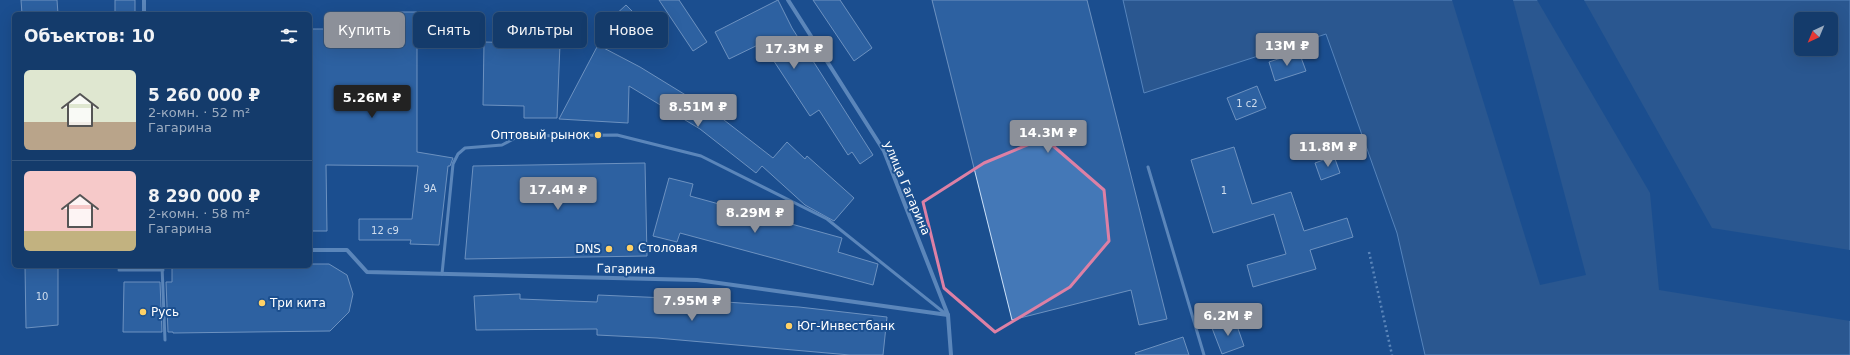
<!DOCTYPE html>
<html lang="ru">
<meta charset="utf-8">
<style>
body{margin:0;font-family:"DejaVu Sans",sans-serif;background:#214673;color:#f1f3f6;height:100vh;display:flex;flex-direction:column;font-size:15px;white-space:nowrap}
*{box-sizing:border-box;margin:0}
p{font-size:13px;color:#9dadc1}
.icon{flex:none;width:22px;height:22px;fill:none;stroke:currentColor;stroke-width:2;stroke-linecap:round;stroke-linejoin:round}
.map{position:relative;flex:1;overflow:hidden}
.sheet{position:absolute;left:12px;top:12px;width:300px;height:256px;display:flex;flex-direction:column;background:#143b6b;border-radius:6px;box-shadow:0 4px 16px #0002,0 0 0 1px #33557e}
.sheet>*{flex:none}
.top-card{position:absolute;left:324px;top:12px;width:380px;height:36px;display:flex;gap:8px}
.needle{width:26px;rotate:224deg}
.controls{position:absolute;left:1794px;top:12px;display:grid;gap:8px}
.controls a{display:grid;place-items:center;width:44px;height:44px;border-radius:6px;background:#143b6b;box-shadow:0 4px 16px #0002,0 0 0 1px #33557e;font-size:20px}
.price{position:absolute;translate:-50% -34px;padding:0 9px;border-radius:4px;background:#8c9099;color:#fff;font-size:13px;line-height:26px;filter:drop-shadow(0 1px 2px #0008)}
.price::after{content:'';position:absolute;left:50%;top:24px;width:12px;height:9px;margin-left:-6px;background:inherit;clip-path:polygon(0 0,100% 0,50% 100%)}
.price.current{background:#222;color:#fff}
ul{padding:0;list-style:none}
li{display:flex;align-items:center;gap:12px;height:100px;padding:0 12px}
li+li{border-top:1px solid #33557e}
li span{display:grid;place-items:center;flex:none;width:112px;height:80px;border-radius:6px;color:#555}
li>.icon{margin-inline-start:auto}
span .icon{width:48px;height:48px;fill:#fffc;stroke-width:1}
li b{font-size:17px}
h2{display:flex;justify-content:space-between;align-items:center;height:48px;padding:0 12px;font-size:17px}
.tag{padding:0 14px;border-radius:6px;background:#143b6b;box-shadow:0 4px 16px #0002,0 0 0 1px #33557e;font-size:14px;line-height:36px}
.tag.current{background:#8c9099;color:#fff}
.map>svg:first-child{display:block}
.water{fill:#3c6290;stroke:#9cc4f0;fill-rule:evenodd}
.pier{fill:#1b4f8f}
.building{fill:#4478b7;stroke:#cfe3fa}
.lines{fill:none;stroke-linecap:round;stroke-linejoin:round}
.path{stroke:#a9c9ee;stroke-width:2.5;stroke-dasharray:2 3;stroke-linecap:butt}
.service{stroke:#a9c9ee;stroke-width:3}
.minor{stroke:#a9c9ee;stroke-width:4}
.marked{fill:none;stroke:#dd80a5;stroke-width:3;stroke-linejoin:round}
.poi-dot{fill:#ffd166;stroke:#1b4f8f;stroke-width:1.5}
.labels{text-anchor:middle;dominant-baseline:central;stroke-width:4;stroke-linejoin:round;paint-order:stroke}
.number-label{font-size:10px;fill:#d0dded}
.poi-label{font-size:12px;fill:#fff;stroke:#1b4f8f;text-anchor:start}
.street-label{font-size:12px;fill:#fff;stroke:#1b4f8f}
</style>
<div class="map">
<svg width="1850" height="355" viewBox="0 0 1850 355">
<rect width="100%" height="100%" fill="#1b4f8f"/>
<path class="water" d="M1123,0h727v355h-425l-28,-122 -71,-199 -182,59zM1801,19h30v30h-30z"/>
<g class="pier">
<polygon points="1452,0 1513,0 1586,275 1540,285"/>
<polygon points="1537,0 1584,0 1712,228 1850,250 1850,321 1659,290 1650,193"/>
</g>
<g class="building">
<polygon points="21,0 57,0 58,14 22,14"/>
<rect x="115" y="0" width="20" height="14"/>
<polygon points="659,0 679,0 707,42 693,51"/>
<polygon points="778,0 792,28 873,155 860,164 852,152 848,155 819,110 810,116 762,43 729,59 715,32"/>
<polygon points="813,0 840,0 872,48 854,61"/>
<polygon points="932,0 1087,0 1167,319 1139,325 1131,290 1012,320"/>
<polygon points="626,5 648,27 636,40 613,17"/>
<polygon points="350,12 417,12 417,152 453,158 450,166 448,166 439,245 410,244 411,240 359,240 359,219 412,219 418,166 326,165 327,231 310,231 310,29 350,29"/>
<polygon points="484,42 560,44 557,118 524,118 524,106 483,105"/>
<polygon points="598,45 640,67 715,113 773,158 787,142 805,159 807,156 854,198 834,221 805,205 762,166 756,173 700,129 629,86 628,123 559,119"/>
<polygon points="1299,52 1306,71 1275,81 1269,62"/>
<polygon points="1257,86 1266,108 1236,120 1227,98"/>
<polygon points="1234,147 1252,204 1291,192 1304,231 1347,218 1353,237 1310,250 1316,269 1253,287 1247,265 1286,254 1274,214 1213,233 1191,160"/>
<polygon points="1334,156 1340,173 1321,180 1315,163"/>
<polygon points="645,163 647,256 465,259 473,166"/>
<polygon points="669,178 693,184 690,196 842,238 838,252 878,264 873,285 680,233 677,242 653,236"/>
<polygon points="310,264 329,264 347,275 353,294 349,312 330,331 173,333 173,332 168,332 166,282 172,282 172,266 310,266"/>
<polygon points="25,266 58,266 58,325 26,328"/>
<polygon points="124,282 160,282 162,332 123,332"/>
<polygon points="520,294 520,299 597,302 598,295 667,298 799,307 887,317 883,355 850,355 657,338 597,335 597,329 476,330 474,296"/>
<polygon points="1235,320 1244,346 1222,354 1212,328"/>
<polygon points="1183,337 1189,355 1136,355 1135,353"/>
</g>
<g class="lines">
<polyline class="path" points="1369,252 1392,355"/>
<g class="service">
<polyline points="1148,167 1204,355"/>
<polyline points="162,266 165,340"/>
<polyline points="119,270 163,270"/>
<polyline points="442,274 453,164 458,154 465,148 502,145 519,136 617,135 701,156 827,219 947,315"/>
</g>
<g class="minor">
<polyline points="144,0 144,14"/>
<polyline points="788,0 884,151 948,315 951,355"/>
<polyline points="310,250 347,250 367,272 697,280 948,315"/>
</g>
</g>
<path d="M0 0H1850V355H0ZM1044,138l60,52 5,51 -39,46 -75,45 -51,-44 -21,-86 61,-39z" fill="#1b4f8f" fill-opacity=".55" fill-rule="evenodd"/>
<path class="marked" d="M1044,138l60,52 5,51 -39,46 -75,45 -51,-44 -21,-86 61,-39z"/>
<g class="poi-dot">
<circle cx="598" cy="135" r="4"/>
<circle cx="630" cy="248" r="4"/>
<circle cx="609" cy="249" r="4"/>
<circle cx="262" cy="303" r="4"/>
<circle cx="143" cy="312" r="4"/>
<circle cx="789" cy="326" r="4"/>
</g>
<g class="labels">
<g class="number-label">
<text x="1247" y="103">1 с2</text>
<text x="430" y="188">9А</text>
<text x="1224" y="190">1</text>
<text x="385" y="230">12 с9</text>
<text x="42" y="296">10</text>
</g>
<g class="poi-label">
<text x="590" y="135" text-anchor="end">Оптовый рынок</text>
<text x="638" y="248">Столовая</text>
<text x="601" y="249" text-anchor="end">DNS</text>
<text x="270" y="303">Три кита</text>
<text x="151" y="312">Русь</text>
<text x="797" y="326">Юг-Инвестбанк</text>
</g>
<g class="street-label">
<text transform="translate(907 188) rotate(67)">улица Гагарина</text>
<text transform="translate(626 269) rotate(1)">Гагарина</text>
</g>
</g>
</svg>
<div class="controls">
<a><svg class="needle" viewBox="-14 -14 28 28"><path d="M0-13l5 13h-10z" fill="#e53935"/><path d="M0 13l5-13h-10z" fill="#9dadc1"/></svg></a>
</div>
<b class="price" style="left:1287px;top:67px">13M ₽</b>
<b class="price" style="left:794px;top:70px">17.3M ₽</b>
<b class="price current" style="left:372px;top:119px">5.26M ₽</b>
<b class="price" style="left:698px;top:128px">8.51M ₽</b>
<b class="price" style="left:1048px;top:154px">14.3M ₽</b>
<b class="price" style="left:1328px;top:168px">11.8M ₽</b>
<b class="price" style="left:558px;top:211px">17.4M ₽</b>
<b class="price" style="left:755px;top:234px">8.29M ₽</b>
<b class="price" style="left:692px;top:322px">7.95M ₽</b>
<b class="price" style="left:1228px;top:337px">6.2M ₽</b>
<div class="top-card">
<a class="tag current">Купить</a>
<a class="tag">Снять</a>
<a class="tag">Фильтры</a>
<a class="tag">Новое</a>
</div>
<section class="sheet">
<h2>Объектов: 10<svg class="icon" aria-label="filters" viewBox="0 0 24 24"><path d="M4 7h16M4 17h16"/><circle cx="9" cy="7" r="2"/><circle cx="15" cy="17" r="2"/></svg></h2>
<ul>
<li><span style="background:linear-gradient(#dfe7d0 65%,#b9a48a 0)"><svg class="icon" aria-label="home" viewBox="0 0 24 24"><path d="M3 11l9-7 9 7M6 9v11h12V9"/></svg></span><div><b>5 260 000 ₽</b><p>2-комн. · 52 m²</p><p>Гагарина</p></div></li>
<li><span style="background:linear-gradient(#f6c9c9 75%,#c2b280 0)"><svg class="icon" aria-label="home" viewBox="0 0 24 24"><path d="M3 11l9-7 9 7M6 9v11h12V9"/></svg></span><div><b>8 290 000 ₽</b><p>2-комн. · 58 m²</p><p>Гагарина</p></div></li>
</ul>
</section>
</div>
